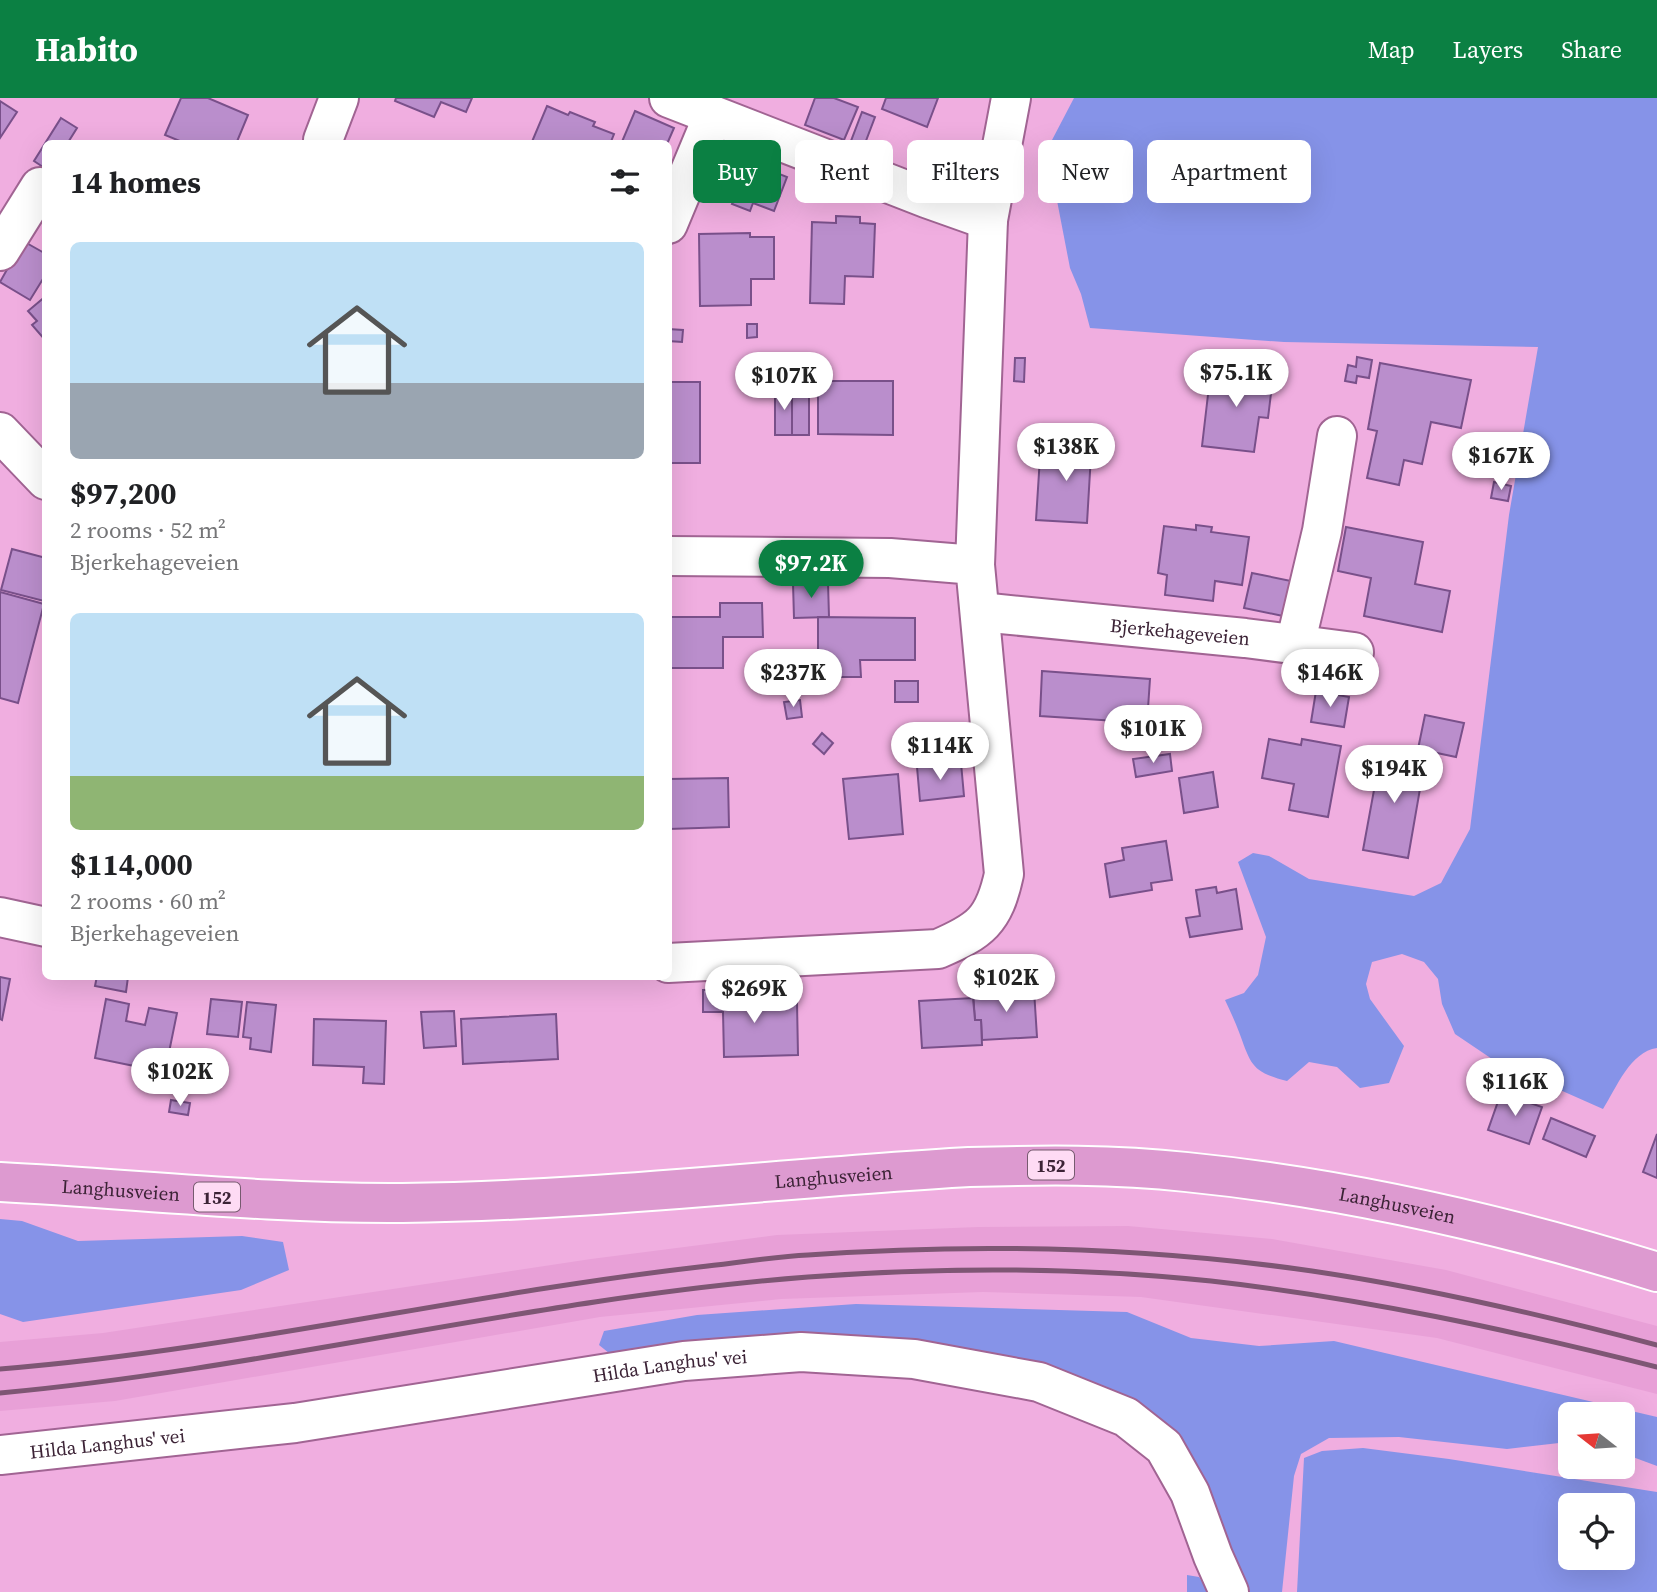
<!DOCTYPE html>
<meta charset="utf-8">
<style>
body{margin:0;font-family:"Source Serif 4",serif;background:#f2f2f2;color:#202124;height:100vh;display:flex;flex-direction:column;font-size:26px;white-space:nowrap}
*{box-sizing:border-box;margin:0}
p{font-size:23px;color:#757577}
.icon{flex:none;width:38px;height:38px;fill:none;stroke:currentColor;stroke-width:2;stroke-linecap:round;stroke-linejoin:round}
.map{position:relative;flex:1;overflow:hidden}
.details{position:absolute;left:42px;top:42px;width:630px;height:840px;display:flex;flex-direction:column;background:#fff;border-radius:10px;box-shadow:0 7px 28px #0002}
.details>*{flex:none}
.banner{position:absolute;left:693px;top:42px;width:665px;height:63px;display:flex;gap:14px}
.needle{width:46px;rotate:287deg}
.tools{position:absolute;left:1558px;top:1304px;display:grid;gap:14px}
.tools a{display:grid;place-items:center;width:77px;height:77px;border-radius:10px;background:#fff;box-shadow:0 7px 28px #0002;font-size:35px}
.price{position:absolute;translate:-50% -60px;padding:0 16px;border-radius:24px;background:#fff;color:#222;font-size:23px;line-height:46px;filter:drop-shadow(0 2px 4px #0008)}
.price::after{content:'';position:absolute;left:50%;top:42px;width:21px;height:16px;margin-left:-10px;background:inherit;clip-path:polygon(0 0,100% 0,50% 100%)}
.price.on{background:#0b8043;color:#fff}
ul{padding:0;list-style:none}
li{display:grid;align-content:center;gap:14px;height:371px;padding:0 28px}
li span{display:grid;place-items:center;height:217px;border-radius:10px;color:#555}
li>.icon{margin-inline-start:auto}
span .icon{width:126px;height:126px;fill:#fffc;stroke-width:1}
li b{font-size:30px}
h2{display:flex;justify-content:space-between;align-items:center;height:84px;padding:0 28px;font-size:30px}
.tag{padding:0 24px;border-radius:10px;background:#fff;box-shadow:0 7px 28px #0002;font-size:24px;line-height:63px}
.tag.on{background:#0b8043;color:#fff}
header{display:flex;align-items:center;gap:42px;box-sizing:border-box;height:98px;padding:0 35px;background:#0b8043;color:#fff}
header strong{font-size:33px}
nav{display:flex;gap:38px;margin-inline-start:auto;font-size:24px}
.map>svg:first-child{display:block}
.built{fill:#e8a0d7}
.green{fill:#8693e8;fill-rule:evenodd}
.building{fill:#ba8ecc;stroke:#79508a;stroke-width:2}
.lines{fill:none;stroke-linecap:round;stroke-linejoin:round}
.minor-casing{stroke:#a16493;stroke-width:42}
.major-casing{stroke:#fff;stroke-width:42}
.minor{stroke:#fff;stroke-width:38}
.major{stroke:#dd9ad0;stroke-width:38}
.rail{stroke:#7e5674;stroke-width:5}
.labels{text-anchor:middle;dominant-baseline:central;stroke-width:5;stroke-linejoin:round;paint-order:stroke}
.shield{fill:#fedbf4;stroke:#765a6f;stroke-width:2}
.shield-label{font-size:18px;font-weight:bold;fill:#3c2336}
.street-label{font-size:19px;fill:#3c2336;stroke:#fedbf4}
</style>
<header>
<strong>Habito</strong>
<nav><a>Map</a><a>Layers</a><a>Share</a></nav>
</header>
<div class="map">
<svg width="1657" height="1494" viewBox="0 0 1657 1494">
<rect width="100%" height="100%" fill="#f0aee0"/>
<polygon class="built" points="1128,1128 1272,1141 1446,1172 1657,1228 1657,1296 1437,1240 1141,1199 983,1194 781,1201 600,1219 115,1303 0,1313 0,1244 103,1235 591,1161 777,1137 978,1129"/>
<g class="green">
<path d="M1074,0h583v950c-27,4 -40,39 -54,61l-108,-48 -40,-27 -13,-30 -4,-25 -14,-17 -22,-8 -30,8 -6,22 4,15 34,47 -15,37 -29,5 -23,-21 -28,-5 -22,19c-36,-9 -36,-17 -48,-49 -4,-11 -9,-21 -14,-32l19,-7 14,-18 8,-38 -28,-75 15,-9 16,3 40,23 105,17 27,-13 29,-54 39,-314 29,-168 -254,-5 -194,-14 -9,-34 -11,-26 -16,-83 -13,-24z"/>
<polygon points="0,1121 22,1123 78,1143 242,1138 283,1144 289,1172 241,1192 23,1224 0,1216"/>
<polygon points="856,1206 1127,1214 1191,1240 1259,1248 1334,1243 1657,1319 1657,1368 1622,1355 1622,1316 1570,1316 1570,1346 1559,1345 1507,1351 1399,1339 1329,1340 1301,1356 1294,1378 1282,1494 1243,1494 1136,1306 1041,1265 946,1248 614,1259 599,1247 604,1233 697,1217"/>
<path d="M1363,1350l86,11 208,33v100h-360l7,-134 18,-7zM1570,1407h52v53h-52z"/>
<polygon points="1187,1477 1199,1479 1209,1494 1187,1494"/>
</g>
<g class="building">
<polygon points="181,0 208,0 248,17 236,46 179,46 180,43 165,37"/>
<polygon points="396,0 472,0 466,14 441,4 434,19 395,3"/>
<polygon points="815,0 834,0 858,9 844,42 805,27"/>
<polygon points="886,0 938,0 927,29 882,11"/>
<polygon points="0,3 17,14 0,40"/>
<polygon points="547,8 568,17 570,14 595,24 593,28 614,36 610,46 531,46"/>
<polygon points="635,13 674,30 667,46 621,46"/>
<polygon points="862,14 875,19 864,48 851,43"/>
<polygon points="61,20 77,30 67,46 46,46 46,71 34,63"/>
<polygon points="747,63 787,79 774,113 753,105 750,113 732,106 736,98 734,97"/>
<polygon points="836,118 860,119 860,125 875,126 873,179 845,178 844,206 810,205 812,124 836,125"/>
<polygon points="750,135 750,139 774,139 774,181 751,181 751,207 700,208 699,136"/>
<polygon points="23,143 46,156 46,176 30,202 0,184"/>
<polygon points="46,198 46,243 32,227 37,223 28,213"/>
<polygon points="747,226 757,226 757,239 747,240"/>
<polygon points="668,231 683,232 682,244 668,243"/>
<polygon points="1357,259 1372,262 1369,280 1357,278 1356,285 1345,283 1348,267 1356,269"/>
<polygon points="1015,260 1025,260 1024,284 1014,283"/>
<polygon points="1380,265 1471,282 1461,330 1431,324 1422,366 1404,362 1399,387 1367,380 1377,333 1368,331"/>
<polygon points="1211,271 1273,279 1268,320 1259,319 1254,354 1202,348"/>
<rect x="792" y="282" width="17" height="55"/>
<polygon points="818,283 893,283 893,337 818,336"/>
<rect x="668" y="284" width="32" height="81"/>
<rect x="775" y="292" width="17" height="45"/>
<polygon points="1060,338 1092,340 1087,425 1036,422 1040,359 1059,361"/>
<polygon points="1494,384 1511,388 1508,403 1491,400"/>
<polygon points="1196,427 1212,429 1211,434 1249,439 1242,487 1215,483 1213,503 1165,497 1167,477 1158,475 1164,428 1196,432"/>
<polygon points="1346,429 1423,444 1415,486 1450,493 1442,534 1364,518 1371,480 1338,473"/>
<polygon points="12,451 46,460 44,503 1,492"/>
<polygon points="1252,475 1291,483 1283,518 1244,510"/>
<polygon points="828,484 829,519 794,520 793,485"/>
<polygon points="0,494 44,506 18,605 0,600"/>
<polygon points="720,505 762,505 763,539 723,539 723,570 668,570 668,519 720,519"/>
<polygon points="818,519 915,520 915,562 860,562 861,579 818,579"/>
<polygon points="802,569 814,569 815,587 804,588"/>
<polygon points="1042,573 1150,581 1147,625 1040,618"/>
<rect x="895" y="583" width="23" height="21"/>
<polygon points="1316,593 1349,599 1344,629 1311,624"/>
<polygon points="800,602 802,619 787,621 784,604"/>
<polygon points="1425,617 1464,625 1456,659 1418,651"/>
<polygon points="822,635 833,645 824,656 813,646"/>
<polygon points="1269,641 1301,647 1302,641 1341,648 1328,719 1289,712 1294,686 1262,680"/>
<polygon points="1381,654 1425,662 1408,760 1363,752"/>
<polygon points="1170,656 1172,673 1136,679 1133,661"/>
<polygon points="961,665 964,698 920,703 917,669"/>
<polygon points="1213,674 1218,709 1184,715 1179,680"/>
<polygon points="898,676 903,736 849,741 843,681"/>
<polygon points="728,680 729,729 669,731 668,681"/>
<polygon points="1166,743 1172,782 1151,785 1152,792 1110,799 1105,766 1124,762 1122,750"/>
<polygon points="1216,789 1217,795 1236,791 1242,831 1190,839 1186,820 1200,818 1196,792"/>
<polygon points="97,878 128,879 126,894 95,888"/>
<polygon points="0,879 10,881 2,922 0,921"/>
<polygon points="740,891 741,907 797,905 798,957 724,959 723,914 703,914 703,892"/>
<polygon points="1034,892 1037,939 982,942 981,922 975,922 973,895"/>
<polygon points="973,900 975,922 981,922 982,947 922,950 919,903"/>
<polygon points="106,901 129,906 126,923 145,927 149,910 177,915 167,964 146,960 144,970 95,960"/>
<polygon points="211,901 242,904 238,939 207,936"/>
<polygon points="247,904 276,907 271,954 250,951 251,940 243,939"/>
<polygon points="454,913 456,948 424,950 421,914"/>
<polygon points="556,916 558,961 463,966 461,921"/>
<polygon points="314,921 386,923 384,986 363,985 364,969 313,967"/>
<polygon points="1501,995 1542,1009 1529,1046 1488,1032"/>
<polygon points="171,1002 190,1005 188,1017 169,1014"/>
<polygon points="1551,1020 1595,1038 1586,1059 1543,1041"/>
<polygon points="1657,1036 1657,1080 1643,1074"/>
</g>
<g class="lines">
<defs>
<g id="minor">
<polyline points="669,0 926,100 988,122 1011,0"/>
<polyline points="323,42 339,0"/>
<polyline points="668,126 713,18"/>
<polyline points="0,153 40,89"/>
<polyline points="0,334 46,382"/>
<path d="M668,458l222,2 85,7 29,309c-10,47 -24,57 -66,75l-270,14"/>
<polyline points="975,467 988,122"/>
<path id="s1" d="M980,514l265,26 109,14"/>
<polyline points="1295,547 1322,433 1337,338"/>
<polyline points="0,819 46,829"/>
<path id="s2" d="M0,1357l295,-32 389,-62 117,-9 113,7 125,23 87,35 38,30 26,46 23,63 16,36"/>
</g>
<g id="major">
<path id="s3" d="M0,1084c134,7 268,22 402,21 190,-2 378,-25 567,-36 72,-2 145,-3 217,5 161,16 317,52 471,100"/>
</g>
</defs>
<use href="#minor" class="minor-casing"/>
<use href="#major" class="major-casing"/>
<use href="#minor" class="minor"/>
<use href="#major" class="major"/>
<g class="rail">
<path d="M0,1271c235,-19 465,-75 699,-102 36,-4 73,-10 109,-12 167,-12 337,-8 504,16 116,17 231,44 345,74"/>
<path d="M0,1295c271,-25 536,-95 808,-116 133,-10 270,-10 403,4 151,17 299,49 446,86"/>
</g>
</g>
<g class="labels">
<g class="shield">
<rect x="1028" y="1052.5" width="46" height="29" rx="5"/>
<rect x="194" y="1084.5" width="46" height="29" rx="5"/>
</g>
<g class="shield-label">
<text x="1051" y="1067">152</text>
<text x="217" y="1099">152</text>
</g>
<g class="street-label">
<text stroke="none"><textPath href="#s1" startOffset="201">Bjerkehageveien</textPath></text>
<text stroke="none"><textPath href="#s3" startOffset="835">Langhusveien</textPath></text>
<text stroke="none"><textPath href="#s3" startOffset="121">Langhusveien</textPath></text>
<text stroke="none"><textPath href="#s3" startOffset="1402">Langhusveien</textPath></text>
<text stroke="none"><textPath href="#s2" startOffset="676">Hilda Langhus' vei</textPath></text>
<text stroke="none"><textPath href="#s2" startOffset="108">Hilda Langhus' vei</textPath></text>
</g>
</g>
</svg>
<div class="tools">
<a><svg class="needle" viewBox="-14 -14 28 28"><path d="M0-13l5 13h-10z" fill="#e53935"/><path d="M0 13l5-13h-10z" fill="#757577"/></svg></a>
<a><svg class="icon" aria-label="locate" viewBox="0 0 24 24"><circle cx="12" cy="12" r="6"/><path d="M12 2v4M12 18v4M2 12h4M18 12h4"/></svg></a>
</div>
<b class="price" style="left:1236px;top:311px">$75.1K</b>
<b class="price" style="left:784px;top:314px">$107K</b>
<b class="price" style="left:1066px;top:385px">$138K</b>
<b class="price" style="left:1501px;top:394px">$167K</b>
<b class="price on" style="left:811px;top:502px">$97.2K</b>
<b class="price" style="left:793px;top:611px">$237K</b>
<b class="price" style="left:1330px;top:611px">$146K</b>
<b class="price" style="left:1153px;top:667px">$101K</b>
<b class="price" style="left:940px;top:684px">$114K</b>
<b class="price" style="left:1394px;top:707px">$194K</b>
<b class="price" style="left:1006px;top:916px">$102K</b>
<b class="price" style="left:754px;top:927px">$269K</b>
<b class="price" style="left:180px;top:1010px">$102K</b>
<b class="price" style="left:1515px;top:1020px">$116K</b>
<div class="banner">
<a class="tag on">Buy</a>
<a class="tag">Rent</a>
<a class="tag">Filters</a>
<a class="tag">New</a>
<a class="tag">Apartment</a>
</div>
<section class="details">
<h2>14 homes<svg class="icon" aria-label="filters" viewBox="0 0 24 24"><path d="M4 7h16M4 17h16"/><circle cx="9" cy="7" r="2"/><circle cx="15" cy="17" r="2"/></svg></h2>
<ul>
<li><span style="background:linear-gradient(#bfe0f5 65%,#9aa5b1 0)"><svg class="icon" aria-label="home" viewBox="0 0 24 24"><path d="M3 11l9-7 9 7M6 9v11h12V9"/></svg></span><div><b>$97,200</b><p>2 rooms · 52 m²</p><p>Bjerkehageveien</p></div></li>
<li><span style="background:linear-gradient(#bfe0f5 75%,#8fb573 0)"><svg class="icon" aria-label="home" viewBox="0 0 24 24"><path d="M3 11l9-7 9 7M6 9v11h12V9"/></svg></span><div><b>$114,000</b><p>2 rooms · 60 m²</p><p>Bjerkehageveien</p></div></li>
</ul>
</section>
</div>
